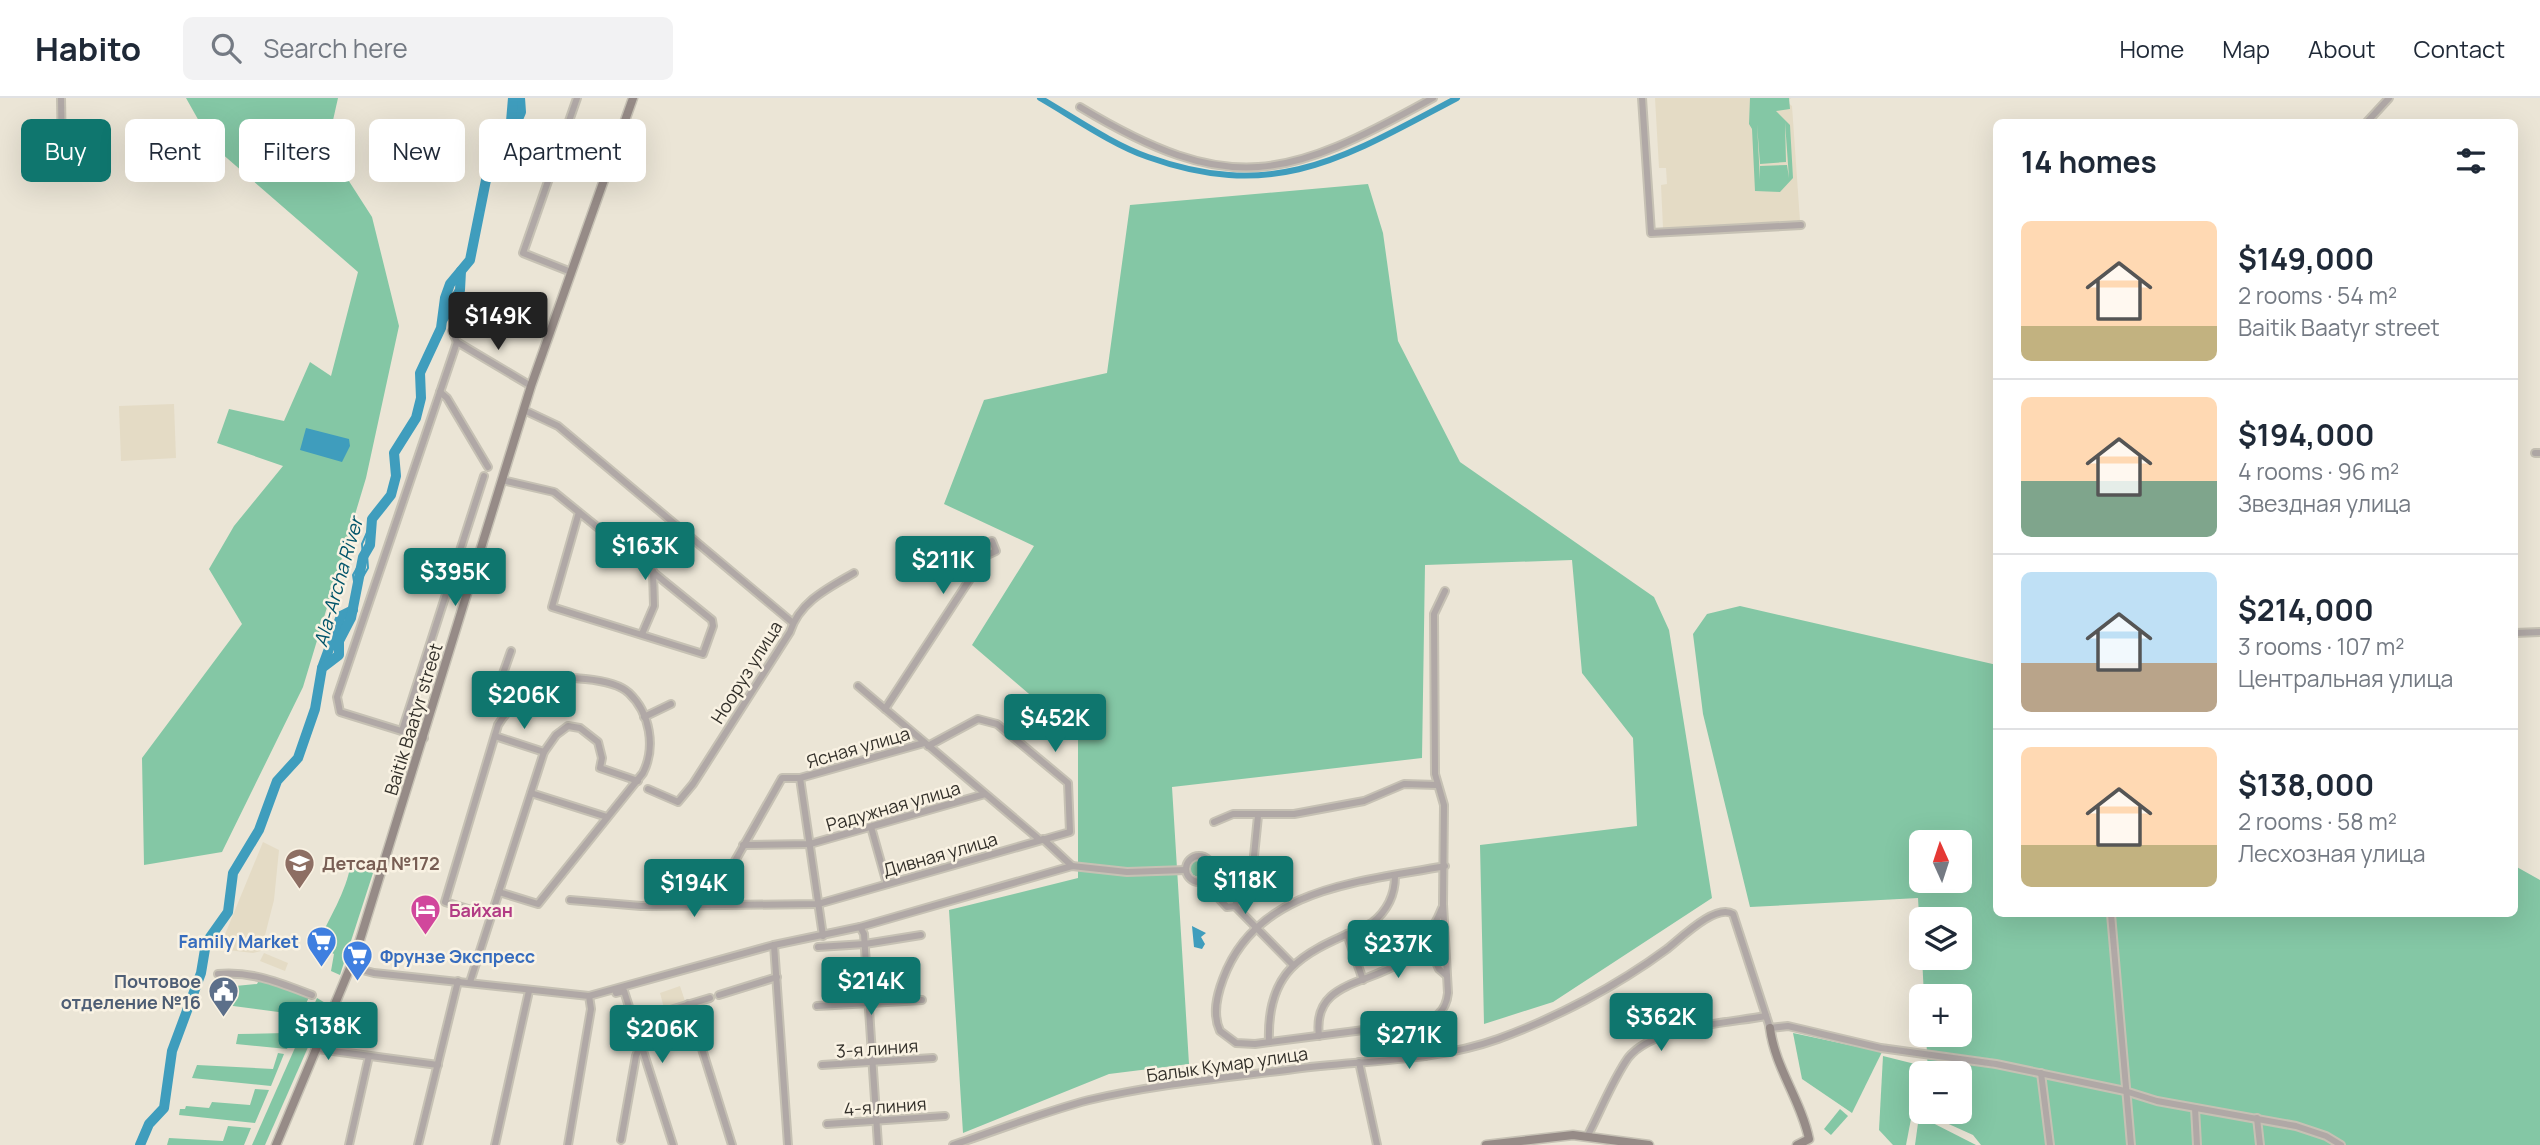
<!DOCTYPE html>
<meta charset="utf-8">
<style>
body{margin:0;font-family:Manrope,sans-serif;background:#f2f2f3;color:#1f2937;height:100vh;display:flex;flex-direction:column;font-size:26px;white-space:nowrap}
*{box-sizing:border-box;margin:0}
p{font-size:23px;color:#747a83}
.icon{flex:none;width:38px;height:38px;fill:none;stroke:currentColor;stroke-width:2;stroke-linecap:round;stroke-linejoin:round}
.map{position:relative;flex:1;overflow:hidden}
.sheet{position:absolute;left:1993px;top:21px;width:525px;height:798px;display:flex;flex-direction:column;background:#fff;border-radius:10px;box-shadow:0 7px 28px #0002}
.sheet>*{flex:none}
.top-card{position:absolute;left:21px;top:21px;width:665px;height:63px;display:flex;gap:14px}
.needle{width:46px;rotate:357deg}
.controls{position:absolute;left:1909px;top:732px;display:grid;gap:14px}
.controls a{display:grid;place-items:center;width:63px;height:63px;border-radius:10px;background:#fff;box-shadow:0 7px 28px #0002;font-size:35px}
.price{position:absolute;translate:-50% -60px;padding:0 16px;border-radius:7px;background:#0f766e;color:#fff;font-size:23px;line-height:46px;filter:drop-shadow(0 2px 4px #0008)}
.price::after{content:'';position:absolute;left:50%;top:42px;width:21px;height:16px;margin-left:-10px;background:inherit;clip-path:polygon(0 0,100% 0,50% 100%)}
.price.current{background:#222;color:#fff}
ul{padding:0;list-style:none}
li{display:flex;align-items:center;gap:21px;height:175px;padding:0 28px}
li+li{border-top:2px solid #e0e1e3}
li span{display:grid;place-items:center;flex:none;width:196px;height:140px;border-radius:10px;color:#555}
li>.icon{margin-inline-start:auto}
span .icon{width:84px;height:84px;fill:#fffc;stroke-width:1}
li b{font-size:30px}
h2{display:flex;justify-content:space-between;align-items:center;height:84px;padding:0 28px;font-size:30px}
.pill{padding:0 24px;border-radius:10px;background:#fff;box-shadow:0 7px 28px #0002;font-size:24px;line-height:63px}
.pill.current{background:#0f766e;color:#fff}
header{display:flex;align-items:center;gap:42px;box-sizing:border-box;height:98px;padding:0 35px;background:#fff;border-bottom:2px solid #e0e1e3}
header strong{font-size:33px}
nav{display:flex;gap:38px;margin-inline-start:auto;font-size:24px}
.search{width:490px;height:63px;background:#f2f2f3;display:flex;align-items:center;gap:18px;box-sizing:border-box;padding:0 24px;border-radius:10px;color:#747a83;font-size:26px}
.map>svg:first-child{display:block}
.built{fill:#e4dbc5}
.green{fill:#84c7a5;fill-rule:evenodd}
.water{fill:#3f9dbd}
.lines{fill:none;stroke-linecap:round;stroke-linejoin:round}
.stream{stroke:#3f9dbd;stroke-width:2}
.canal{stroke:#3f9dbd;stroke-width:6}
.river{stroke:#3f9dbd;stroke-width:10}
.street-casing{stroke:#c6c1b4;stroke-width:10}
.secondary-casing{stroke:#c6c1b4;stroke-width:11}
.street{stroke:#b0a8a6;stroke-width:6}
.secondary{stroke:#968b87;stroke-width:8}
.labels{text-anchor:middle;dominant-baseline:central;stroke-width:5;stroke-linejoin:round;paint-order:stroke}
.street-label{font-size:18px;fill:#33302a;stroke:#f9f2e3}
.education-label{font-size:18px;font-weight:bold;fill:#785e54;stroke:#f9f2e3;text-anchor:start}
.hotel-label{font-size:18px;font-weight:bold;fill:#b23c85;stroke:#f9f2e3;text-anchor:start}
.shop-label{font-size:18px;font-weight:bold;fill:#366cbe;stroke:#f9f2e3;text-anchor:end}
.service-label{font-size:18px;font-weight:bold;fill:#4e5e75;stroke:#f9f2e3;text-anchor:end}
.water-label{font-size:19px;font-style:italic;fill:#01546a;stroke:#f9f2e3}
</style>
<header>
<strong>Habito</strong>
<div class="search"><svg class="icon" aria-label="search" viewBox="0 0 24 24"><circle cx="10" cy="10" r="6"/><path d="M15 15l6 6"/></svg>Search here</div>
<nav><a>Home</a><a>Map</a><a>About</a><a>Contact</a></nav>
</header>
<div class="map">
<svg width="2540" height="1047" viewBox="0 0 2540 1047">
<rect width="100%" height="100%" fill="#ebe5d6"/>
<g class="built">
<polygon points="1655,0 1791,0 1787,4 1792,8 1800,123 1663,130 1661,87 1667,86 1666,70 1659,70"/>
<polygon points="174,306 176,360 121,363 119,308"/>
<polygon points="263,744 279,752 274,802 261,853 253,855 219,851"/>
<polygon points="264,855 288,865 285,873 260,863"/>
<polygon points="680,888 685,903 664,910 660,895"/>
</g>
<g class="green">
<polygon points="186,0 338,0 327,49 372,119 399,228 366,380 303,589 222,754 144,767 142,660 242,526 209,471 234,428 283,368 217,345 229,311 284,323 310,264 331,278 358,174 213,48"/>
<path d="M1750,0h39l1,11 -14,2 14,14 3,53 -13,14 -25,-1 -3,-62 -3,-5zM1785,24l4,56 -2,-13 -27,1v14l-3,-56 3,40 26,-2z"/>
<polygon points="1368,86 1383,135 1398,243 1460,364 1654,499 1669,532 1712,800 1553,904 1484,926 1480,747 1637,728 1633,640 1582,575 1572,462 1425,467 1422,660 1172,689 1189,966 1109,976 963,1035 949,812 1078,780 1078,638 972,547 1034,448 944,406 984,302 1107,275 1130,107"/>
<path d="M1740,508l257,59v249h518v-48l25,14v265h-559l-8,-10 -42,-19 -1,-5h30v-38h-32l-2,-39h34v-38h-36l-2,-39h38v-38h-38l-1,33 -3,-54 -168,9 -47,-193 -10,-80 14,-20zM1922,744h38v38h-38z"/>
<circle cx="1199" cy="770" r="9"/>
<path d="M351,765l22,10 -33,102 -9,-4 3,-17 -17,-9c12,-27 29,-52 34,-82z"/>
<polygon points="1440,829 1441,830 1442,867 1431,842 1433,834"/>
<polygon points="260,880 309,899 301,917 218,906 225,889 257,886"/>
<polygon points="317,900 327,906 265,1047 252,1047"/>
<polygon points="289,921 300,921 287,951 236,946 238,936 286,935"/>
<polygon points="1793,935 1882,954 1852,1015 1802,981"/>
<polygon points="278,955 284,956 271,988 192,980 197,967 273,971"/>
<polygon points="1883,958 1915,966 1916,995 1906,1047 1893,1047 1879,1032"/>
<polygon points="255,991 269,992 255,1025 179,1017 180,1011 185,1011 186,1008 209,1010 212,1004 250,1007"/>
<polygon points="1840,1011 1848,1018 1831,1037 1824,1031"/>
<polygon points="1919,1018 1976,1047 1915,1047"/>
<polygon points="228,1028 251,1030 244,1047 167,1047 169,1040 223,1043"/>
</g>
<g class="water">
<polygon points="306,330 349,341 350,348 342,364 300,352"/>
<polygon points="1192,828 1206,835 1201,839 1205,846 1202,851 1194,849"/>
</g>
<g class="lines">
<g class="stream">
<polyline points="448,190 450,209"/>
<polyline points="358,487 368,470 367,456"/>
<polyline points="356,496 353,477 363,459 362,446 369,430"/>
</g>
<path class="canal" d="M1040,0c33,19 73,47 108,59 128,46 199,-1 309,-59"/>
<g class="river">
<polyline points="513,33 521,14 520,0"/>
<polyline points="443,221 460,192 461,173"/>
<polyline points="322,570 341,518 353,512"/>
<polyline points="140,1047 149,1026 164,1010 172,953 201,875 206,845 228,814 233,775 259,732 277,683 298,660 315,611 322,570 339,557 339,543 351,520 363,459 370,447 372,421 391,397 396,378 394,355 416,320 421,300 420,275 441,230 445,200 450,186 470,162 486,82 509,47 513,0"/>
</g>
<defs>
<g id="street">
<polyline points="61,0 62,54"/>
<polyline points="1642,0 1651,135 1801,127"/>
<path d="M1080,9c151,91 207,72 353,-9"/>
<polyline points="2367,24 2389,0"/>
<polyline points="571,174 523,155 577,0"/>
<polyline points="452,233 457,244 531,288"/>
<polyline points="440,294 447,300 488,369"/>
<polyline points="524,312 558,328 793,525"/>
<polyline points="2535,355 2540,355"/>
<polyline points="502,382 554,394 712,522 713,528 703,556 552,509 579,414"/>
<path d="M1445,493l-11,23 1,160 9,31 -1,99 5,89c-2,19 -13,27 -30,30l-163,21 -19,-1 -16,-12c-8,-17 -3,-36 3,-52 34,-93 139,-97 222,-113"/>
<polyline points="2515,535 2540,534"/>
<polyline points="642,536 654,508 653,473"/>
<polyline points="858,588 1040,742"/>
<polyline points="885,611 985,458 996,453 992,443 983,446 985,458"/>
<polyline points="505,617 494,601 511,553"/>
<polyline points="644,619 671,606"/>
<polyline points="402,633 484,378"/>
<polyline points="495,638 544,654"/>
<polyline points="424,640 340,614 337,599 457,244"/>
<polyline points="800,680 823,838"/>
<path d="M648,691l30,13 15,-18 97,-152c9,-30 38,-44 64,-59"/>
<polyline points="531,695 607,719"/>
<polyline points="1214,724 1233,716 1294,716 1364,703 1404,686 1437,687"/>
<polyline points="871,729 887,786"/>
<polyline points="1043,741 1072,768"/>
<polyline points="743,747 810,746 985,696"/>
<circle cx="1199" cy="771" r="13"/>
<polyline points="1203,783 1227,809 1235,808 1237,801 1217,782 1212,772"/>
<polyline points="1235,798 1253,768 1258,718"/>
<polyline points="570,802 641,808 818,806 1070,734 1068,685 997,626 978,621 928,648"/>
<polyline points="710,807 782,680 800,680 924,645"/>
<polyline points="1235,808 1293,867"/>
<polyline points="2111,816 2131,1047"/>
<path d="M491,818l-46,-14 53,-177c10,-16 23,-33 41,-42 20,-9 74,-5 90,10 21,20 27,54 14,80l-105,131 -39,-12"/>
<polyline points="860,829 864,836 878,1047"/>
<polyline points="1347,836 1363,882"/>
<polyline points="1426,842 1439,871 1446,877"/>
<polyline points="774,847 788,1047"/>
<polyline points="818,849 865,846 921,837"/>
<polyline points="351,869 374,875 589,898 591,911 568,1047"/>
<path d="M218,876c35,-3 62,9 94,21"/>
<polyline points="470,884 544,654 556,637 568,628 580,630 598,644 602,660 600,670 638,683"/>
<polyline points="616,895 624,893 673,1047"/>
<polyline points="719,897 777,879"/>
<polyline points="589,898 774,847 860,829 1072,768 1127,774 1186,772"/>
<polyline points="688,906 732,1047"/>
<polyline points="817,908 922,902"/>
<polyline points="634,923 710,900"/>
<polyline points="1418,925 1425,958"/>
<path d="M1319,938c-7,-54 47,-51 80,-73 21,-14 34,-32 43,-55"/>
<path d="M1269,944c-3,-80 42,-91 103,-119 15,-12 23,-27 23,-47"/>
<polyline points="318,951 438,967"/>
<polyline points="1359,964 1377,1047"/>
<polyline points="822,967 933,960"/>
<polyline points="2041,975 2050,1047"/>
<polyline points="2195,1010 2197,1047"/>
<polyline points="2257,1020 2260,1047"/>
<polyline points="827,1026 945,1018"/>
<path d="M1588,1037c13,-25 24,-54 40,-77 25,-32 101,-35 138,-42"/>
<polyline points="621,1042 636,958 641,946"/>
<polyline points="349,1047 369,958"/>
<polyline points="418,1047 458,883"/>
<polyline points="495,1047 529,893"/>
<path d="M953,1047c45,-15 90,-33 136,-45 67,-16 137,-22 205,-31 68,-9 140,-7 204,-30 58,-21 119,-53 169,-90 14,-11 49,-46 66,-35l37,114 18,-2 93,22 115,16 129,27 32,10 139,25 30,10 15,9"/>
</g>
<g id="secondary">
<path d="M1770,930c5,40 31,72 39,111l-12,6"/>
<polyline points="276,1047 355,858 531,288 633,0"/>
<polyline points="1486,1047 1573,1037 1649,1047"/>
</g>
</defs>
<use href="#street" class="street-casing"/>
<use href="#secondary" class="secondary-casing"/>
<use href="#street" class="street"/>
<use href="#secondary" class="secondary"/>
</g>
<defs>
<symbol id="school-pin" viewBox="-11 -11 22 30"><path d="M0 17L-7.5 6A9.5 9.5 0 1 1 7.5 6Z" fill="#8d6e63" stroke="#f9f2e3"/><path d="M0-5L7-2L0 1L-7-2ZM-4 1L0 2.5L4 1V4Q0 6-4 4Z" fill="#fff"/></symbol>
<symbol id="hotel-pin" viewBox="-11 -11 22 30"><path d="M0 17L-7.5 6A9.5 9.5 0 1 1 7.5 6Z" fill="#d1479c" stroke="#f9f2e3"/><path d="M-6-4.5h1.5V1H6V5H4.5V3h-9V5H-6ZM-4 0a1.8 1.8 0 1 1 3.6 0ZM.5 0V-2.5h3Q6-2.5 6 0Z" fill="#fff"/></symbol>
<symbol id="supermarket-pin" viewBox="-11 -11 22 30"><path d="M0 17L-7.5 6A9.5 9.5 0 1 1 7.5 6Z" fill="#3f7fe0" stroke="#f9f2e3"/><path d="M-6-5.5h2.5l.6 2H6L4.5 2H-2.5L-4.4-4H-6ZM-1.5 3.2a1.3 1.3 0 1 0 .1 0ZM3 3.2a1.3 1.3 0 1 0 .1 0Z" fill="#fff"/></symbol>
<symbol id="civic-pin" viewBox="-11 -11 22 30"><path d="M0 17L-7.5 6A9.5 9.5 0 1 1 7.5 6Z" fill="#5c6f8a" stroke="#f9f2e3"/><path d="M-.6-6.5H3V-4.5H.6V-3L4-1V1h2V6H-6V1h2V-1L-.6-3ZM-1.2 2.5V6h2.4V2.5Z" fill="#fff"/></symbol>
</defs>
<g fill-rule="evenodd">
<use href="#school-pin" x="282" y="748" width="35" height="47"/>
<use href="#hotel-pin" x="408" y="794" width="35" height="47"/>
<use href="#supermarket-pin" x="304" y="826" width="35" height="47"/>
<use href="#supermarket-pin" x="340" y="840" width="35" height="47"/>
<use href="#civic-pin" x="206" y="876" width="35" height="47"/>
</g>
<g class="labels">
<g class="street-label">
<text transform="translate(746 574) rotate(-58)">Нооруз улица</text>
<text transform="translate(413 621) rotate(-73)">Baitik Baatyr street</text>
<text transform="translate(858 649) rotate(-16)">Ясная улица</text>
<text transform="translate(893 708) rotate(-16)">Радужная улица</text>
<text transform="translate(940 756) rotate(-16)">Дивная улица</text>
<text transform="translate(877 950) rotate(-4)">3-я линия</text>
<text transform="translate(1227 966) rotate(-8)">Балык Кумар улица</text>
<text transform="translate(885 1008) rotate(-4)">4-я линия</text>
</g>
<g class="education-label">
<text x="322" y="765">Детсад №172</text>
</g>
<g class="hotel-label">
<text x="449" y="812">Байхан</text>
</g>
<g class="shop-label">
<text x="299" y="843">Family Market</text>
<text x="380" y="858" text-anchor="start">Фрунзе Экспресс</text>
</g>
<g class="service-label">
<text x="201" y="883">Почтовое<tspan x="201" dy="21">отделение №16</tspan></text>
</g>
<g class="water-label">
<text transform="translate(338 484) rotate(-74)">Ala-Archa River</text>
</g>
</g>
</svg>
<div class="controls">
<a><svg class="needle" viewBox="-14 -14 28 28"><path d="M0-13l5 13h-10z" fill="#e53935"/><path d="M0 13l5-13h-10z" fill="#747a83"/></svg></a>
<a><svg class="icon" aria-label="layers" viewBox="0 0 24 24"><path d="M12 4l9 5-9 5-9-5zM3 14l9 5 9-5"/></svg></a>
<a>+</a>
<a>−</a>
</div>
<b class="price current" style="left:498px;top:254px">$149K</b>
<b class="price" style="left:645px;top:484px">$163K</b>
<b class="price" style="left:943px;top:498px">$211K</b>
<b class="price" style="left:455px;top:510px">$395K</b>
<b class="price" style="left:524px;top:633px">$206K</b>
<b class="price" style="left:1055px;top:656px">$452K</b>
<b class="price" style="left:1245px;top:818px">$118K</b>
<b class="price" style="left:694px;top:821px">$194K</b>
<b class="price" style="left:1398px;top:882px">$237K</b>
<b class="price" style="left:871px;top:919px">$214K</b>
<b class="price" style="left:1661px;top:955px">$362K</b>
<b class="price" style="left:328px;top:964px">$138K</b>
<b class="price" style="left:662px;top:967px">$206K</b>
<b class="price" style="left:1409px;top:973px">$271K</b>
<div class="top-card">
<a class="pill current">Buy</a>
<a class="pill">Rent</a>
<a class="pill">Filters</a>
<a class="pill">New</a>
<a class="pill">Apartment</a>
</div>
<section class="sheet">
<h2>14 homes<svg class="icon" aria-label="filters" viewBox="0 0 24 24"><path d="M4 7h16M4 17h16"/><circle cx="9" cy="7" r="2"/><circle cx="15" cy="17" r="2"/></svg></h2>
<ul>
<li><span style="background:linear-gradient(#ffd9b3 75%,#c2b280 0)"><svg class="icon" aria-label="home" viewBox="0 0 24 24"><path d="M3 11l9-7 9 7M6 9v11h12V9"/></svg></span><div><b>$149,000</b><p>2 rooms · 54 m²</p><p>Baitik Baatyr street</p></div></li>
<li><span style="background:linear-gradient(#ffd9b3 60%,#7fa58c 0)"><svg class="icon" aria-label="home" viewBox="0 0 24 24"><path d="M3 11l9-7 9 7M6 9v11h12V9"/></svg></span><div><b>$194,000</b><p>4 rooms · 96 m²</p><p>Звездная улица</p></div></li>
<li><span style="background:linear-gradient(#bfe0f5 65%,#b9a48a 0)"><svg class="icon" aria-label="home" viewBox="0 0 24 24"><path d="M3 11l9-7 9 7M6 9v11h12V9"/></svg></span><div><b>$214,000</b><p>3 rooms · 107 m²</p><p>Центральная улица</p></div></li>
<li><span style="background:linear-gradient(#ffd9b3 70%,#c2b280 0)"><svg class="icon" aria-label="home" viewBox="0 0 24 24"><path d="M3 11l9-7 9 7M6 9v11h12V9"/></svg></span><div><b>$138,000</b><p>2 rooms · 58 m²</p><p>Лесхозная улица</p></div></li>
</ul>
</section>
</div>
